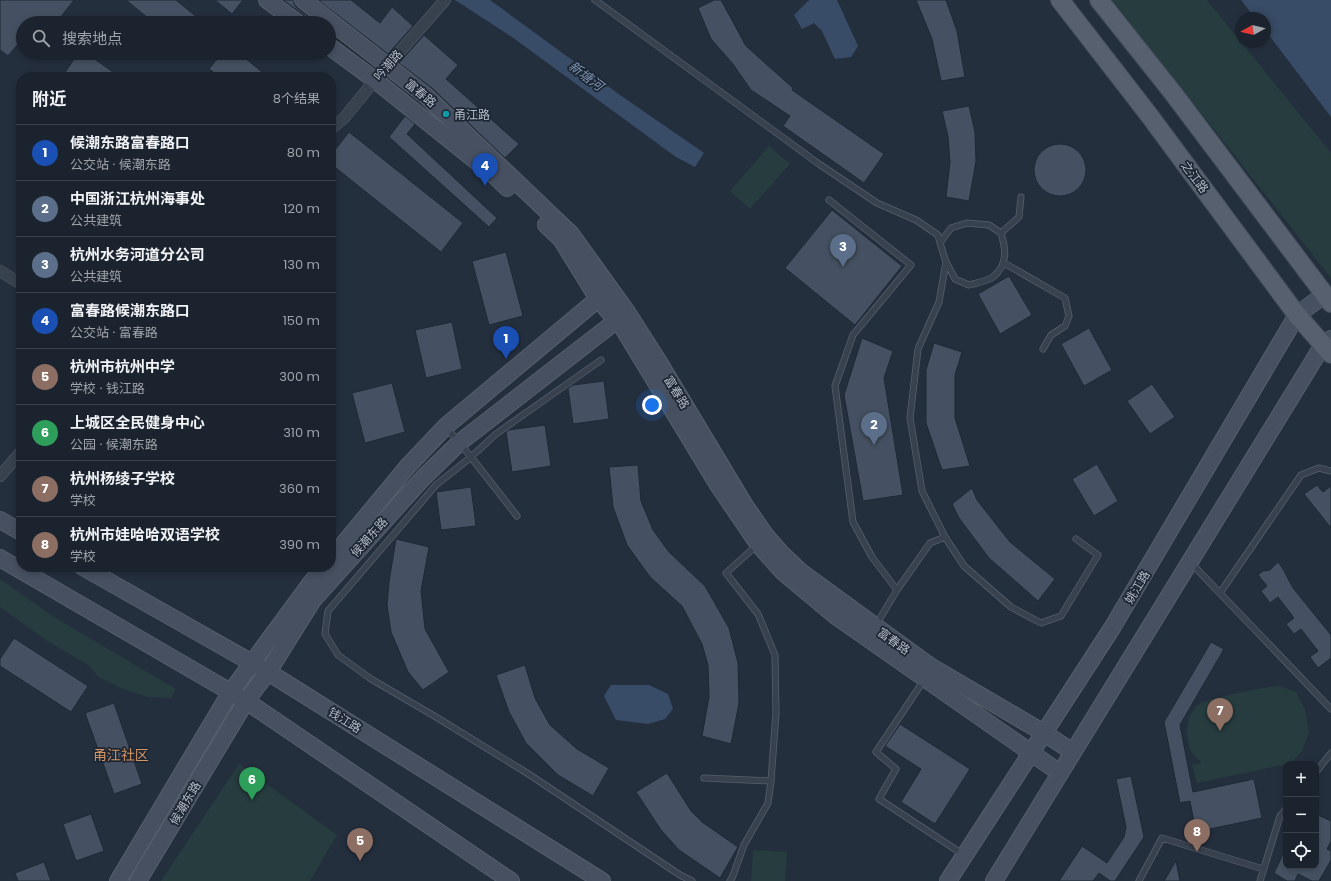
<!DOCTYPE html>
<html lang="zh">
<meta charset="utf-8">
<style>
:root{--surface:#1b232e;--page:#242b36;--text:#f1f3f6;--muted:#a0a4aa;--line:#39404a;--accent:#db2777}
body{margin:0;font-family:Poppins,"Noto Sans SC",sans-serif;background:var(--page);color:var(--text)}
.controls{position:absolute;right:12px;bottom:12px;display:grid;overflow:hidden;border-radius:8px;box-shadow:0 2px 6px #0003}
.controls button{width:36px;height:36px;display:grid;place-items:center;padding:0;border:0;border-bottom:1px solid var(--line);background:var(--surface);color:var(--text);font:20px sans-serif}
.compass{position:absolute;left:1235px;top:12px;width:36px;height:36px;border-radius:50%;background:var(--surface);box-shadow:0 2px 6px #0003;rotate:262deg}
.you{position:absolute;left:652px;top:405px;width:14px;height:14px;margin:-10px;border:3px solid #fff;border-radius:50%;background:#1a73e8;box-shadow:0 0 0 6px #1a73e833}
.badge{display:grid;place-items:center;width:26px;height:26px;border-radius:50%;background:var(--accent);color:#fff;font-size:13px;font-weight:700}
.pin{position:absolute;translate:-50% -33px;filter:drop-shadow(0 1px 2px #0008)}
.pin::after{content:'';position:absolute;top:21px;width:14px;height:12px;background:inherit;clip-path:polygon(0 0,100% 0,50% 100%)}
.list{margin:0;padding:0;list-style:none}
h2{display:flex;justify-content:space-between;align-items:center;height:52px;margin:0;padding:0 16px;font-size:17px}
h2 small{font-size:13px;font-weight:400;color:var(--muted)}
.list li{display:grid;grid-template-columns:26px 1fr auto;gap:12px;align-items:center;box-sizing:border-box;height:56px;padding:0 16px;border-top:1px solid var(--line)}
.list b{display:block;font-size:15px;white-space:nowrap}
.list p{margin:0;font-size:13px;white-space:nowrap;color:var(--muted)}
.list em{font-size:13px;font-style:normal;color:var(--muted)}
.icon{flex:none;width:22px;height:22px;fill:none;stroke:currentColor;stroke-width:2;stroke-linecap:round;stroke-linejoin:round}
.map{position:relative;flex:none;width:1331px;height:881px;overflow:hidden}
.search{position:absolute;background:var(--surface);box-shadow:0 2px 6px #0003;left:16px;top:16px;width:320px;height:44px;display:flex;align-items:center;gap:10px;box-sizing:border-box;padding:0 14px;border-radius:22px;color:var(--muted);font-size:15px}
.panel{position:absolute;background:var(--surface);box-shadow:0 2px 6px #0003;left:16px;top:72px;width:320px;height:500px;border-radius:16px}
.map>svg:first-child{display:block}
</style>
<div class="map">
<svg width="1331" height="881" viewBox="0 0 1331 881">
<rect width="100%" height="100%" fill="#242f3e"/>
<path fill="#263c3f" d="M1112 0H1207L1331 153V278Z
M769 146 790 164 750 209 730 191Z
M0 579 54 617 176 689 171 698 147 697 121 688 100 678 88 665 46 640 0 607Z
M1279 686 1296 692 1305 709 1309 731 1303 749 1292 763 1197 783 1192 765 1202 763C1198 759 1192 754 1190 749 1185 735 1186 715 1198 705 1207 698 1266 687 1279 686Z
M239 764 337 835 310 881H161Z
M753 850 787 852 785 881H751Z"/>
<path fill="#394c67" d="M455 0H490L620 95 704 153 695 167 676 157 512 37Z
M810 0H837L858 46 851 57 835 59 822 31 814 23 802 29 794 15 808 1Z
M1241 0H1331V117L1265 30V18H1255Z
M611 685H649L668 694 673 709 665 719 648 724 616 720 604 696Z"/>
<path fill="#455162" stroke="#1f2835" d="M0 0H74L56 23H23V38L8 56 0 50Z
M126 0H176L204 23H154Z
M215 0H243L232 14Z
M283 0H294V4L297 8 317 23H307V19L304 15Z
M318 0H351L380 23 392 7 413 26 388 54Z
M714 0H721L746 46 793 88 792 90 884 154 864 183 783 126 790 116 751 90 733 64 711 39 698 8Z
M916 0H946L957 31 965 77 941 81 932 39Z
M329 32 376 69 335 38 329 37Z
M424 35 458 65 446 79 519 144 505 158 432 88 399 63Z
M78 53H86L120 77H62Z
M222 53H239L268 77H220L209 69Z
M969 106 975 132 976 161 969 201 946 197 950 162 948 136 942 111Z
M405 116 415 124 407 134 497 218 489 227 389 137Z
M349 132 463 223 441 252 331 164V155Z
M1034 170a26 26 0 1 1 52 0a26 26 0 1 1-52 0Z
M832 210 902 266 855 325 785 268Z
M506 252 523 316 489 325 472 261Z
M1009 276 1032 315 1000 334 978 294Z
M452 322 462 369 426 378 415 330Z
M1089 328 1112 370 1084 386 1061 344Z
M862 338 893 351 884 378 903 495 863 501 844 395Z
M934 343 962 352 955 375V418L970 466 942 470 926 423V370Z
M604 381 609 419 573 424 568 388 573 385Z
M392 383 405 432 365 443 352 393Z
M1152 384 1175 417 1150 434 1127 401Z
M545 425 551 466 512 472 506 432 509 430Z
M1097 464 1118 501 1094 516 1072 479Z
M638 465 641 501 653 530 669 552 705 586 729 628 738 663 739 703 731 744 702 736 709 697 708 665 702 644 682 606 650 577 627 545 613 507 609 467Z
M1317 485 1323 492 1331 486V528L1304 494Z
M471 487 476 526 441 530 436 492Z
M972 488 977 500 1010 542 1055 579 1038 601 989 558 959 518 952 504Z
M396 539 429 547 421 591 425 629 449 672 423 690 408 672 391 632 387 605 389 582Z
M1278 562 1283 569 1293 588 1331 635V658L1318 668 1310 657 1318 651 1301 629 1294 634 1286 624 1294 618 1278 597 1270 603 1261 591 1267 586 1258 575 1263 571 1270 570Z
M14 638 88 686 71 712 0 666V659Z
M1211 642 1224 649 1180 725 1193 792 1254 779 1262 818 1196 832 1190 801 1180 803 1164 722Z
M525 665 535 698 550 725 577 749 609 768 593 796 558 775 526 743 509 712 496 675Z
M114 703 142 784 114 794 85 713Z
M900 724 970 769 935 824 901 802 921 769 885 746Z
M667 773 691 811 702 822 738 847 720 878 679 850 661 830 636 792Z
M1131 776 1144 837 1115 881H1110L1099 873 1093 881H1059L1082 846 1107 863 1124 837 1126 827 1116 779Z
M91 814 104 851 76 861 63 824Z
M1316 814 1331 821V841L1327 849 1331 851V860L1319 881H1312L1298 874 1295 881H1287L1274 873 1286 848V866H1316Z
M1176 861 1180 881H1164Z
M44 862 51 881H18L15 873Z"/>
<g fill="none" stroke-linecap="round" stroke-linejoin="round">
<defs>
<path id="lane" d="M595 0 819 164 877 203 916 220 938 235 940 243
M829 200 911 265 853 335 835 386 853 522 872 557 897 590
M967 223 989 225 1001 233C1006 249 1008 265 993 277 988 281 976 283 969 285L955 279 946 262 940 243 951 228Z
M1001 233 1019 217 1021 197
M1004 263 1065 298 1069 316 1065 326 1051 335 1043 349
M446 427 471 457 496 434 601 360
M517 516 471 457 436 485 328 611 325 634 338 655 371 679 436 717 527 773 680 875 692 881
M945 537 922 491 910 418 918 349 939 302 946 262
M757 545 726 573 758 614 775 655 776 713 771 781
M1191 563 1331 709
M1220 593 1301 475 1319 468 1331 471
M876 625 897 590 930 543 945 537 964 566 1011 607 1041 623 1061 616 1098 555 1076 539
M924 680 876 752 896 769 879 799 964 855
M1316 772 1331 753
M704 778 771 781 768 803 744 845 732 878 730 881
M1139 881 1162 838 1263 869
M1260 881 1280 816 1286 809"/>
<path id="street" d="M331 129 344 118 375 80 445 0
M0 271 21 284
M0 476 21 452"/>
<path id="secondary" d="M267 0 298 23
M303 0 425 95 571 234 627 312 657 359 744 504 766 536 781 553 801 572 930 666 1044 733 1073 752
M329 46 375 80 496 177 507 188
M546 225 561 239 598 299 623 328 718 485 758 544 783 572 837 617 1060 773
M0 520 21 532
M0 558 246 701 511 881
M331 559 408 466 446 426 598 299 607 294
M83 567 268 672 602 881
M118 881 230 693 310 584 324 567
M138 881 246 701 268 672 313 600 423 478 459 443 625 314
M948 881 1112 628 1297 315 1324 295
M994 881 1323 345 1331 339"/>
<path id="primary" d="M1060 0 1149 115 1297 315 1331 354
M1099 0 1173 93 1331 303"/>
</defs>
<use href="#lane" stroke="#565f6c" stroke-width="7"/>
<use href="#street" stroke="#565f6c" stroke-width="12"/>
<use href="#secondary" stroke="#565f6c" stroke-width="18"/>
<use href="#primary" stroke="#414a57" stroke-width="20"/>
<use href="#lane" stroke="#38414e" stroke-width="5.5"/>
<use href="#street" stroke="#38414e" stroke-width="11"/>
<use href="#secondary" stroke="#465061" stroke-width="16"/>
<use href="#primary" stroke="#56606e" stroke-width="18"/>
</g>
<circle fill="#0f9aa8" stroke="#1d2633" stroke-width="1.5" cx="446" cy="114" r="4"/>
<g text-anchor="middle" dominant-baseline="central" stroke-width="3.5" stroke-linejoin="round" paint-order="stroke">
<g font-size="12" fill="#b4bcc9" stroke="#1d2633">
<text transform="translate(388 65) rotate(-49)">吟潮路</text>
<text transform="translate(421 93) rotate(40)">富春路</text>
<text transform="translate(1195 177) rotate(53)">之江路</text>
<text transform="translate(677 392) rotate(59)">富春路</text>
<text transform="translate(369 537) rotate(-48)">候潮东路</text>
<text transform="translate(1137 587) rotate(-59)">姚江路</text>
<text transform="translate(894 641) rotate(35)">富春路</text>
<text transform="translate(345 720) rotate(32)">钱江路</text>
<text transform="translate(185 803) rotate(-59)">候潮东路</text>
</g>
<g font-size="12" fill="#b4bcc9" stroke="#1d2633" text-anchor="start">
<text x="454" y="114">甬江路</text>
</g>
<g font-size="13" font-style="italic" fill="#7c92b1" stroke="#1d2633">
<text transform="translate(586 76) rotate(37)">新塘河</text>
</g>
<g font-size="14" fill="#d59563" stroke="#1d2633">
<text x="121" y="755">甬江社区</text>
</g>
</g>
</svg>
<div class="controls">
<button>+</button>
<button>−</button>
<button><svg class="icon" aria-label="locate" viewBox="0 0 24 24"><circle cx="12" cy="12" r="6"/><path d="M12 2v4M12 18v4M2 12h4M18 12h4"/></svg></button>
</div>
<svg class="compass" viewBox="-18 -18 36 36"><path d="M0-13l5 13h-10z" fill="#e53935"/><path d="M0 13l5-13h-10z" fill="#a0a4aa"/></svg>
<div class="you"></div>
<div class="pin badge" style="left:506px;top:359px;background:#1a4fb4">1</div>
<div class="pin badge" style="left:874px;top:445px;background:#5c6f8a">2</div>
<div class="pin badge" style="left:843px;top:267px;background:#5c6f8a">3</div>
<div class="pin badge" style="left:485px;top:186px;background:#1a4fb4">4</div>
<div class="pin badge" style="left:360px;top:861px;background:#8d6e63">5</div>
<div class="pin badge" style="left:252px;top:800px;background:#2e9e5b">6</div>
<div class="pin badge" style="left:1220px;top:731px;background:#8d6e63">7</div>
<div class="pin badge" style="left:1197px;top:852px;background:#8d6e63">8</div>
<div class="search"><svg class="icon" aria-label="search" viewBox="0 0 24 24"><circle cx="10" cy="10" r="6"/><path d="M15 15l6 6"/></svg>搜索地点</div>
<section class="panel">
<h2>附近<small>8个结果</small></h2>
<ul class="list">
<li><span class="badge" style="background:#1a4fb4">1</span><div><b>候潮东路富春路口</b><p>公交站 · 候潮东路</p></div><em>80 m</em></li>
<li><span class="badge" style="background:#5c6f8a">2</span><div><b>中国浙江杭州海事处</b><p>公共建筑</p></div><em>120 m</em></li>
<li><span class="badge" style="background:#5c6f8a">3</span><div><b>杭州水务河道分公司</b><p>公共建筑</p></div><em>130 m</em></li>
<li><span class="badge" style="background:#1a4fb4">4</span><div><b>富春路候潮东路口</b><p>公交站 · 富春路</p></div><em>150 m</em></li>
<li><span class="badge" style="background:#8d6e63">5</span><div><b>杭州市杭州中学</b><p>学校 · 钱江路</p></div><em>300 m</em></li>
<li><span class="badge" style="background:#2e9e5b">6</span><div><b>上城区全民健身中心</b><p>公园 · 候潮东路</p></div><em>310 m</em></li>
<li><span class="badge" style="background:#8d6e63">7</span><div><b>杭州杨绫子学校</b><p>学校</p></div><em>360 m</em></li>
<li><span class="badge" style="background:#8d6e63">8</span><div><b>杭州市娃哈哈双语学校</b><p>学校</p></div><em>390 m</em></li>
</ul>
</section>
</div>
